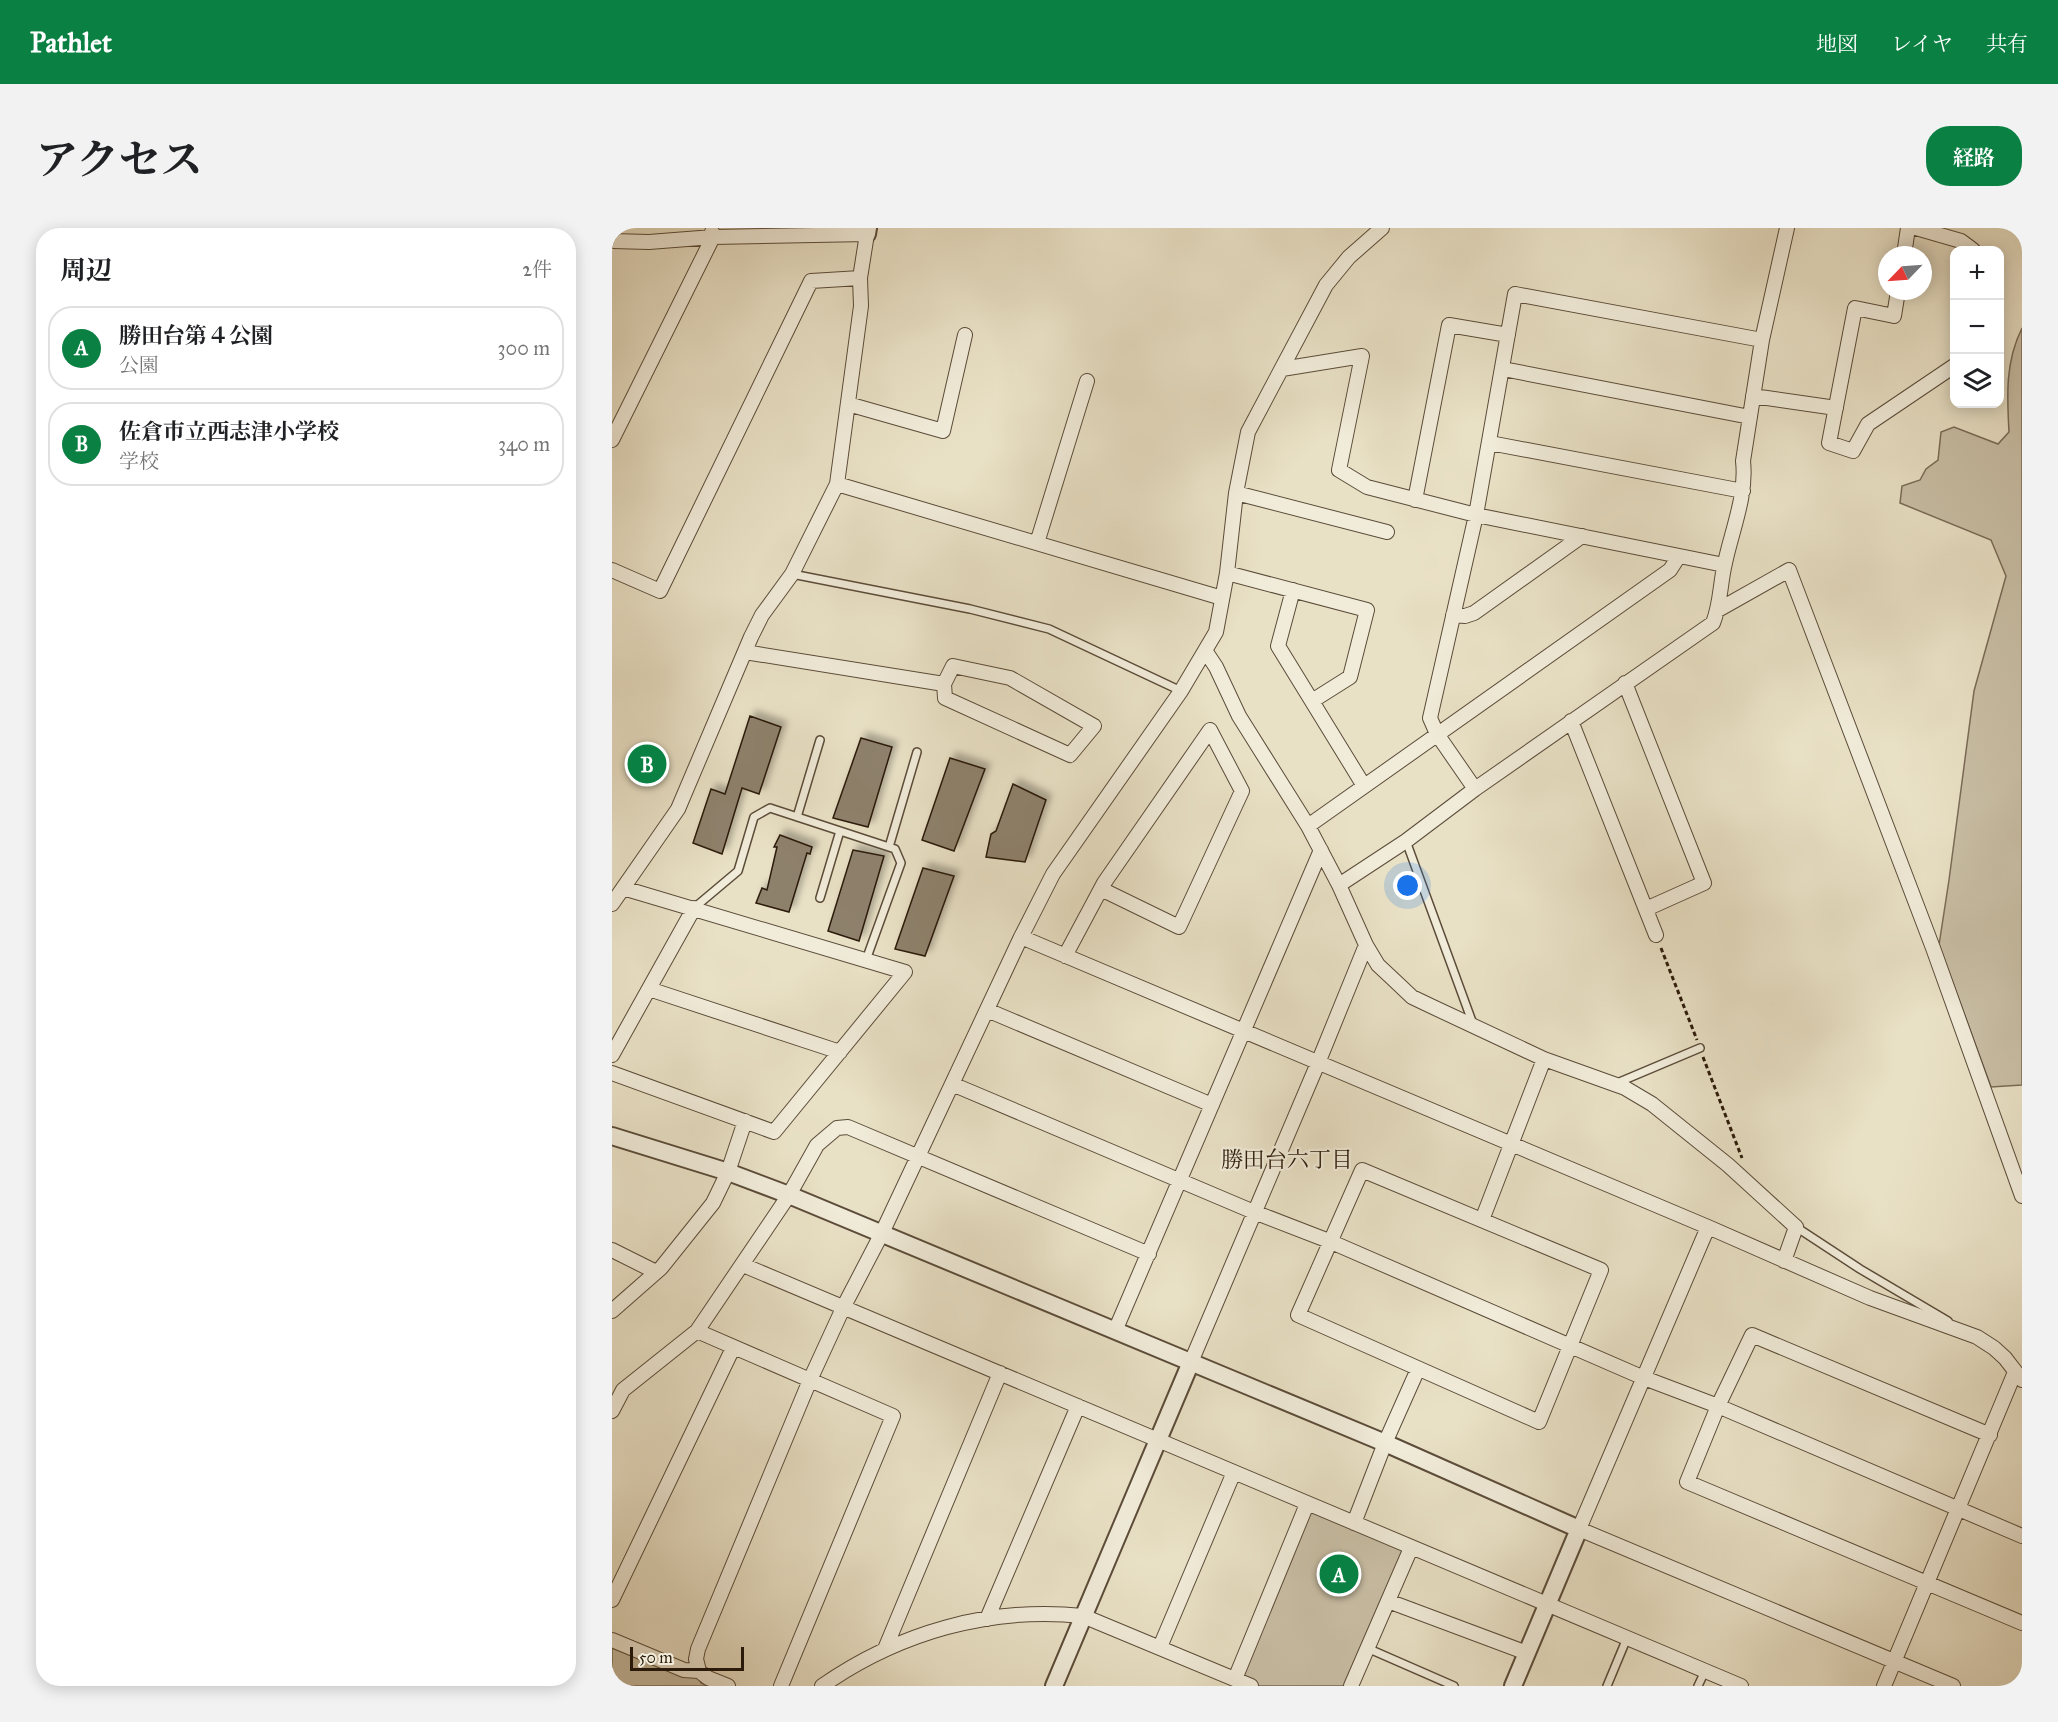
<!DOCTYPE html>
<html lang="ja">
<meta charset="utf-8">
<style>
:root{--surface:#fff;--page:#f2f2f2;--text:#202124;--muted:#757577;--line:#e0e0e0;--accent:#0b8043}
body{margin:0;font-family:"IM FELL Great Primer","Noto Serif JP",serif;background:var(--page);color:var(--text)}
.controls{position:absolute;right:18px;top:18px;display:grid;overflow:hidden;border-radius:12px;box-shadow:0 3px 15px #0003}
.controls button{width:54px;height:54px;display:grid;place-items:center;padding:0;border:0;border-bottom:2px solid var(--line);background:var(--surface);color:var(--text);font:30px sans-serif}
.compass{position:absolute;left:1266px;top:18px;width:54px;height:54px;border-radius:50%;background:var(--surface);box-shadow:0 3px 15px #0003;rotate:245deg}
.scale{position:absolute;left:18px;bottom:15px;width:114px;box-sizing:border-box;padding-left:6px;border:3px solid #2c1a0a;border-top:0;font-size:16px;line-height:21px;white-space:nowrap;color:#2c1a0a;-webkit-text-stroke:4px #f1ecda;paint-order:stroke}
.you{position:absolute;left:796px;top:658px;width:21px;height:21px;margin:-15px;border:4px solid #fff;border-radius:50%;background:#1a73e8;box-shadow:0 0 0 9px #1a73e833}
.badge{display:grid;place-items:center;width:39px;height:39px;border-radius:50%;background:var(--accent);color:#fff;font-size:20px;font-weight:700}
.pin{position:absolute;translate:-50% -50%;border:3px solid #fff;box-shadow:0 2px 6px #0006}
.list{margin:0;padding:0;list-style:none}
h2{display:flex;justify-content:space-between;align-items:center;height:78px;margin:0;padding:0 24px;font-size:26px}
h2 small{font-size:20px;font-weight:400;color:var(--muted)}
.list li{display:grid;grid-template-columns:39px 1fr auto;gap:18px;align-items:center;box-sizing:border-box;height:84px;margin:0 12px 12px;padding:0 12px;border:2px solid var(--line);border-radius:24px}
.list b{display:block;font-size:22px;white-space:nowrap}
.list p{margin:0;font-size:20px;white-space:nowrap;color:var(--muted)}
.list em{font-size:20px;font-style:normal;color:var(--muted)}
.icon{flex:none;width:33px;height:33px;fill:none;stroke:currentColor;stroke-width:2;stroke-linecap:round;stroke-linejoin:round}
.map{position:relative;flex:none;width:1410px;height:1458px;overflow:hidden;border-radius:24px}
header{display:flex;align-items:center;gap:36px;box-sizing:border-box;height:84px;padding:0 30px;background:var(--accent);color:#fff}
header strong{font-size:28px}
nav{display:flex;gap:33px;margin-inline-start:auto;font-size:21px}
.intro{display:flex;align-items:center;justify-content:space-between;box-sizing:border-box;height:144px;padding:0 36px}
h1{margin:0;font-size:42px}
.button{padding:15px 27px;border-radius:24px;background:var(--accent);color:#fff;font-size:21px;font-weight:700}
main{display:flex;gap:36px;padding:0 36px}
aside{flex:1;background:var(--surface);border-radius:24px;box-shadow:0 3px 15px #0003}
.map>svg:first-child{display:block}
</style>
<header>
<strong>Pathlet</strong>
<nav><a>地図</a><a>レイヤ</a><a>共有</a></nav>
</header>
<div class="intro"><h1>アクセス</h1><a class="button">経路</a></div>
<main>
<aside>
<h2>周辺<small>2件</small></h2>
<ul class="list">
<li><span class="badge">A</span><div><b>勝田台第４公園</b><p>公園</p></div><em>300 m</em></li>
<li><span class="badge">B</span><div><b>佐倉市立西志津小学校</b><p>学校</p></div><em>340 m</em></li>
</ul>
</aside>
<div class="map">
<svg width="1410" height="1458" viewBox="0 0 1410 1458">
<defs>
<filter id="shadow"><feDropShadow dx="5.5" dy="-5.5" stdDeviation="3" flood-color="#0004"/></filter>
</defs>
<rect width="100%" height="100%" fill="#e9e1c6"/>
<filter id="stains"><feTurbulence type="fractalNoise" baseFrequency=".00333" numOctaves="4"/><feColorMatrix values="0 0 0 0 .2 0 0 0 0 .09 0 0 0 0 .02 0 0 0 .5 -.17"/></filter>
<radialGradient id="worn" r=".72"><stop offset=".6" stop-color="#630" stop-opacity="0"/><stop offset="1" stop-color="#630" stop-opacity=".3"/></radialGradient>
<path fill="#c9bfa6" stroke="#7a6c58" stroke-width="1.5" d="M1410 100V857L1379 859 1327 717 1337 652 1362 463 1394 348 1379 312 1288 275 1290 258 1308 252 1314 241 1326 232 1329 204 1342 199 1386 216 1397 204C1395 168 1393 134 1410 100Z
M695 1276 799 1320 739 1458H639L623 1451Z
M0 1420 72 1446H85L89 1455 96 1458H0Z"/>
<path fill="#8e816c" stroke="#2c1a0a" stroke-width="1.5" filter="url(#shadow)" d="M138 488 169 499 147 566 130 560 110 626 81 615 99 561 113 566Z
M249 510 280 519 256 599 221 590Z
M338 530 373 541 342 623 310 612Z
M401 556 434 572 413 634 374 629 379 606 384 603Z
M168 607 200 619 198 626 195 625 177 684 144 675 150 660 155 662 165 619H162Z
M241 622 272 628 247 713 216 703Z
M311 640 342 648 313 728 283 721Z"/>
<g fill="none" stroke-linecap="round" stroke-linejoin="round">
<defs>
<path id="service" d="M180 346 358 381 437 401 569 463
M185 589 208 512
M794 613 861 796
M277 619 305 524
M208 670 228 603
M82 680 126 643 142 589 158 580 283 621 289 635 254 732
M1005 855 1088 820
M1184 999 1248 1041 1336 1093
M755 1420 842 1458
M995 1458 1015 1410
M1086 1458 1093 1443"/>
<path id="minor" d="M1304 0 1349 13 1361 22
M0 13 37 14 101 9 255 6 248 50 249 78 225 256 180 346 150 387 139 409 66 581 0 676
M1292 27 1296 0
M1286 63 1282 88 1243 80 1217 215 1241 223 1256 196 1342 138
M670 141 750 128 727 242 755 259 864 287 1112 337
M891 141 1138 189
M1141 168 1224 180
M236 176 331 203 353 107
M0 212 101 9 100 4
M878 215 1131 263
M225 256 610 370
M624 265 775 304
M803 272 837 97 896 107
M425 315 475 153
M0 342 48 363 199 53 248 50
M615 345 755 382 738 449 700 473
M681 362 666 418 752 558
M1106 382 1177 342 1321 720 1410 968
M841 387 853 388 862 385 970 308
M133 424 332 456 333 470 458 527 482 498 398 450 341 438 332 456
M594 424 604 439 627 488 696 598 727 657 754 717 766 737 781 751 800 769 821 779 932 831 1013 860 1040 876 1116 937 1184 999 1172 1033
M1013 455 1092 655 1034 681
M959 493 1044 707
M863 561 825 506 818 490 864 287 903 66 1150 112
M696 598 1058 342 1067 328
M727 657 794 613 863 561 1101 395C1109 375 1108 355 1113 335 1120 302 1135 267 1131 233L1150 112 1175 0
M409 709 1096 999 1258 1070 1365 1109 1382 1120 1393 1130 1410 1152
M453 728 492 655 598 502 630 563 567 699 489 661
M37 761 228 824
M375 782 600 877
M0 827 82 680
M0 845 162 904 293 744 11 660
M340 856 642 984 717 1013 1032 1150 1106 1178 1410 1308
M750 942 989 1042 927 1194 686 1087Z
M870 992 932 831
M1096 999 967 1301 1341 1458
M0 1022 44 1044
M131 1037 1129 1458
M0 1083 49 1040 101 975 116 944 133 893
M85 1103 281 1188 169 1458
M503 1103 709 622
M579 1134 706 835 754 717
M0 1183 11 1162 85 1103 177 967 205 917 225 900 236 899 537 1026
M1378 1207 1140 1107 1106 1178 1075 1254 1410 1395
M742 1295 773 1215 806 1141
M0 1372 121 1120
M776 1373 915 1425
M375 1391 466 1178
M0 1412 72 1442 87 1443 96 1450 116 1458
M548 1419 622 1244
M273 1421 388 1145
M87 1443 84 1431 86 1421 198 1152 232 1078 270 1005 409 709 441 646 569 463 604 404 615 345 624 265 636 204 714 57 737 29 770 0
M623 1451 695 1276
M210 1458C286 1405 378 1378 471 1388L639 1458
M739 1458 799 1320
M1272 1458 1403 1144"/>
<path id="tertiary" d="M255 6 256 0
M0 908 116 944 177 967 773 1215 967 1301 901 1458
M442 1458 579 1134"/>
</defs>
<use href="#service" stroke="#5b4c39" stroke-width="10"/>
<use href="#minor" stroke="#5b4c39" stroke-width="16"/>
<use href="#tertiary" stroke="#5b4c39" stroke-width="20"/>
<path stroke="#2c1a0a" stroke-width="3" stroke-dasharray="4.5 3" stroke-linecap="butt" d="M1049 720 1085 812
M1091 829 1130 930"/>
<use href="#service" stroke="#f1ecda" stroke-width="7"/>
<use href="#minor" stroke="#f1ecda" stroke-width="14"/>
<use href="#tertiary" stroke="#f1ecda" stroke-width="16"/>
</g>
<g text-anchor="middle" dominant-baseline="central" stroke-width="4.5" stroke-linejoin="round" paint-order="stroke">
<g font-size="22" fill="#2c1a0a" stroke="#f1ecda">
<text x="675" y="931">勝田台六丁目</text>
</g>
</g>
<rect width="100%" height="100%" filter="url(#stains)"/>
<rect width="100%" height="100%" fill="url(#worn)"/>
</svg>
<div class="controls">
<button>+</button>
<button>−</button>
<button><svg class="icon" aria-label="layers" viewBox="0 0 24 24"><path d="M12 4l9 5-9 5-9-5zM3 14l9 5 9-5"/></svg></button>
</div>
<svg class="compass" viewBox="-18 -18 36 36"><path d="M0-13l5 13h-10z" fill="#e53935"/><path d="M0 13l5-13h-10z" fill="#757577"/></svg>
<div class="scale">50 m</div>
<div class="you"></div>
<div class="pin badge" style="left:727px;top:1346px">A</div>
<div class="pin badge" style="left:35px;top:536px">B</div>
</div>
</main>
